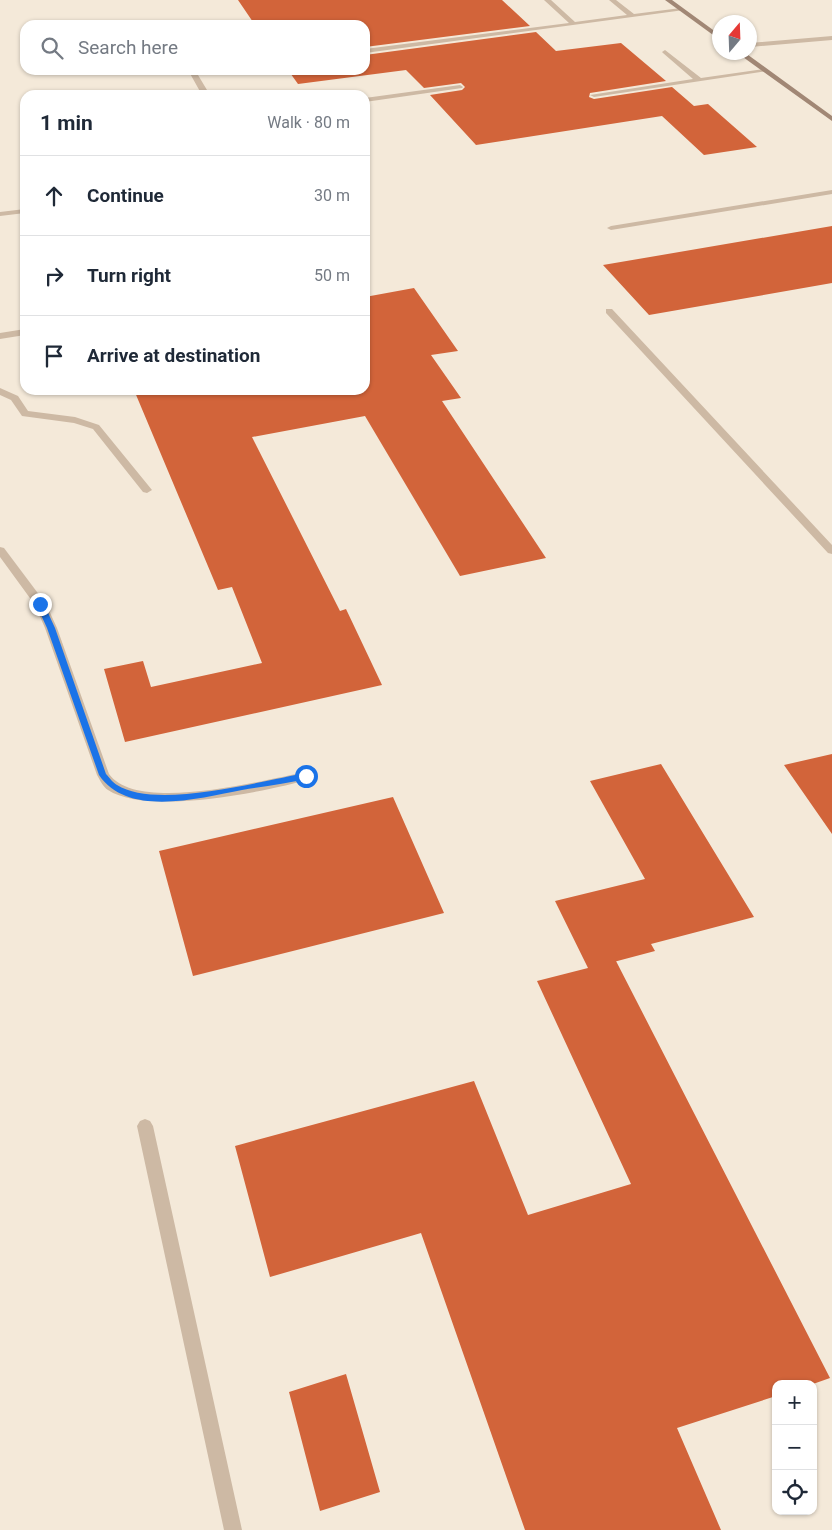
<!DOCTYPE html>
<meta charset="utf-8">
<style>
:root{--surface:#fff;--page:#f2f2f3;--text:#1f2937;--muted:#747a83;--line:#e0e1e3}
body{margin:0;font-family:Roboto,sans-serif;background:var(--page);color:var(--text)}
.controls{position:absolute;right:15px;bottom:15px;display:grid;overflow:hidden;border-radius:10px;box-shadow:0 1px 4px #0004}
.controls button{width:45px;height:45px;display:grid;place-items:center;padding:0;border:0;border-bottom:1px solid var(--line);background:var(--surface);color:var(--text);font:25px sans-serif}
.compass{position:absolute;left:712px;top:15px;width:45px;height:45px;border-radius:50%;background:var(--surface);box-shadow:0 1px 4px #0004;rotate:19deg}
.stop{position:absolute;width:15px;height:15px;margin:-11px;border:4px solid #1a73e8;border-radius:50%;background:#fff}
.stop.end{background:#1a73e8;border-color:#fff;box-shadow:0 1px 5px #0008}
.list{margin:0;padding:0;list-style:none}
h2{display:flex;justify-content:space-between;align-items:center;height:65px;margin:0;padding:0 20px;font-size:21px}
h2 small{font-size:16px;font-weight:400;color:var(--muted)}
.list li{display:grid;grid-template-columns:32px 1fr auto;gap:15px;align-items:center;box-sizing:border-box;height:80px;padding:0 20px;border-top:1px solid var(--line)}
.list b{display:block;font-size:19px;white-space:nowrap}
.list em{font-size:16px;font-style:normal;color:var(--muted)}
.icon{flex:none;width:28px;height:28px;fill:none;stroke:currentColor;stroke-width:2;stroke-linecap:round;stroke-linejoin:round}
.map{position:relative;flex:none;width:832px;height:1530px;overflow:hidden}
.search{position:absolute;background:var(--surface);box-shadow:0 1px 4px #0004;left:20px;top:20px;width:350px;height:55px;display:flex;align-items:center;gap:12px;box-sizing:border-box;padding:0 18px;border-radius:15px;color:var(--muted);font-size:19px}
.panel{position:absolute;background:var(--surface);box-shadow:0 1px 4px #0004;left:20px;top:90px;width:350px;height:305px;border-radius:15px}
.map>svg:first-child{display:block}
</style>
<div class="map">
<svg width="832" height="1530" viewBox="0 0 832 1530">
<rect width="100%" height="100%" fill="#f4e9d9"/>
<path fill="#d2643a" d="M238 0H502L530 26 365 47V25H255Z
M536 32 556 51 621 43 666 81 590 93 589 97 594 99 672 87 694 106 708 104 757 147 704 155 662 116 476 145 430 95 462 90 465 87 461 83 424 88 406 70 298 84 288 70H365V55Z
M832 226V283L649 315 603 265Z
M414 288 458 351 431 355 461 398 442 401 546 558 460 576 365 416 252 437 340 611 346 609 382 685 125 742 104 669 143 661 151 687 262 663 232 587 218 590 134 390H365V297Z
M832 754V834L784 765Z
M661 764 754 917 651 944 655 951 591 968 616 961 830 1378 813 1384H776V1396L677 1428 721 1530H525L421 1233 270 1277 235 1146 474 1081 528 1215 631 1184 537 981 588 968 555 901 645 879 590 781Z
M393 797 444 913 193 976 159 851Z
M346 1374 380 1492 320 1511 289 1392Z"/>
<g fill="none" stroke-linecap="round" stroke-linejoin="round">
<path fill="#cdb9a4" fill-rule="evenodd" d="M544 0H551L575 22 627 15 609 0H616L634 14 681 8 684 10 365 53V49L569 23Z
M832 36V40L750 47V43Z
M665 50 701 78 764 69 767 71 594 97 590 95 693 79 663 53 662 52Z
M188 70 195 72 226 70 198 75 210 95H202Z
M460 85 463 87 462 88 365 102V98Z
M832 190V194L611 230 607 228 611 226Z
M25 209V213L0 216V212Z
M606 309H612L832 545V554L828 553 606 313Z
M25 329V335L0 339V333Z
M0 388 18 396 28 411 75 417 99 425 152 490 147 493 143 492 93 429 74 423 22 416 11 400 0 395Z
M0 547 4 548 46 604 57 628 109 774C138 814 263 780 306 772L312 776 310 779C266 792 147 816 108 790 103 787 100 780 97 775L45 628 35 605 0 557Z
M145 1119 150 1121 153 1126 242 1530H224L137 1126 140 1121Z"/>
<path fill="#a18775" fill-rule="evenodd" d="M665 0H672L720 35V40Z
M736 52H744L832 116V121Z"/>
</g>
<path fill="#1a73e8" d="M40 602 44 604 55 628 106 774C109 777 113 783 117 785 156 810 261 781 306 773L310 776 309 778C287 784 264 786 242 790 200 798 128 818 99 775L47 628 36 604Z"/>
</svg>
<div class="controls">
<button>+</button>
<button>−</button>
<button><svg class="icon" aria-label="locate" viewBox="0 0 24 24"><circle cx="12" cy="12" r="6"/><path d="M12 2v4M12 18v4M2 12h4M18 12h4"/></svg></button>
</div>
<svg class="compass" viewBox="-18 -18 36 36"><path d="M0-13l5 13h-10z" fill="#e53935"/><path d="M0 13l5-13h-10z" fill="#747a83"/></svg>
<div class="stop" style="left:306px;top:776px"></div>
<div class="stop end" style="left:40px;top:604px"></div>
<div class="search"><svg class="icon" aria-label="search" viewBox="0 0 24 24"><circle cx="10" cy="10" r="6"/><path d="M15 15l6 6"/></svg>Search here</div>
<section class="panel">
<h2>1 min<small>Walk · 80 m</small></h2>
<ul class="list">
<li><svg class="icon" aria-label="ahead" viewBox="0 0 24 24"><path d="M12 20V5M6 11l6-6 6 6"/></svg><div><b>Continue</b></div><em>30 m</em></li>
<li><svg class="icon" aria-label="right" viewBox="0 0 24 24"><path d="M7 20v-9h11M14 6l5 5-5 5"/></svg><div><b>Turn right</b></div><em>50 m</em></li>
<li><svg class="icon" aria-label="arrive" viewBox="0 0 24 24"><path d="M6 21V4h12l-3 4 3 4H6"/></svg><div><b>Arrive at destination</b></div></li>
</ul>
</section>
</div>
